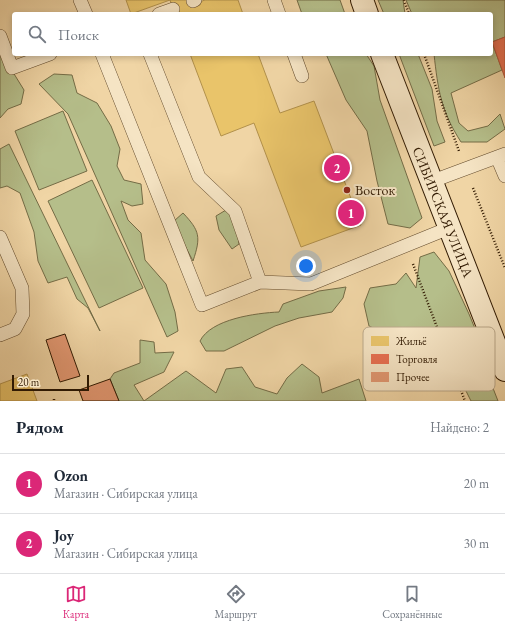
<!DOCTYPE html>
<html lang="ru">
<meta charset="utf-8">
<style>
:root{--surface:#fff;--page:#f2f2f3;--text:#1f2937;--muted:#747a83;--line:#e0e1e3;--accent:#db2777}
body{margin:0;font-family:"EB Garamond",serif;background:var(--page);color:var(--text)}
.scale{position:absolute;left:12px;bottom:10px;width:77px;box-sizing:border-box;padding-left:4px;border:2px solid #321b03;border-top:0;font-size:11px;line-height:14px;white-space:nowrap;color:#321b03;-webkit-text-stroke:3px #f5e4c4;paint-order:stroke}
.you{position:absolute;left:306px;top:266px;width:14px;height:14px;margin:-10px;border:3px solid #fff;border-radius:50%;background:#1a73e8;box-shadow:0 0 0 6px #1a73e833}
.badge{display:grid;place-items:center;width:26px;height:26px;border-radius:50%;background:var(--accent);color:#fff;font-size:13px;font-weight:700}
.pin{position:absolute;translate:-50% -50%;border:2px solid #fff;box-shadow:0 1px 4px #0006}
.list{margin:0;padding:0;list-style:none}
h2{display:flex;justify-content:space-between;align-items:center;height:52px;margin:0;padding:0 16px;font-size:17px}
h2 small{font-size:13px;font-weight:400;color:var(--muted)}
.list li{display:grid;grid-template-columns:26px 1fr auto;gap:12px;align-items:center;box-sizing:border-box;height:60px;padding:0 16px;border-top:1px solid var(--line)}
.list b{display:block;font-size:15px;white-space:nowrap}
.list p{margin:0;font-size:13px;white-space:nowrap;color:var(--muted)}
.list em{font-size:13px;font-style:normal;color:var(--muted)}
.icon{flex:none;width:22px;height:22px;fill:none;stroke:currentColor;stroke-width:2;stroke-linecap:round;stroke-linejoin:round}
.map{position:relative;flex:none;width:505px;height:401px;overflow:hidden}
.search{position:absolute;background:var(--surface);box-shadow:0 2px 6px #0003;left:12px;right:12px;top:12px;height:44px;display:flex;align-items:center;gap:10px;box-sizing:border-box;padding:0 14px;border-radius:4px;color:var(--muted);font-size:15px}
.sheet{height:172px;background:var(--surface)}
nav{display:flex;justify-content:space-around;align-items:center;box-sizing:border-box;height:56px;border-top:1px solid var(--line);background:var(--surface);font-size:11px;color:var(--muted)}
nav a{display:grid;justify-items:center;gap:2px}
nav .on{color:var(--accent)}
.map>svg:first-child{display:block}
</style>
<div class="map">
<svg width="505" height="401" viewBox="0 0 505 401">
<rect width="100%" height="100%" fill="#f0d5a5"/>
<filter id="stains"><feTurbulence type="fractalNoise" baseFrequency=".005" numOctaves="4"/><feColorMatrix values="0 0 0 0 .2 0 0 0 0 .09 0 0 0 0 .02 0 0 0 .5 -.17"/></filter>
<radialGradient id="worn" r=".72"><stop offset=".6" stop-color="#630" stop-opacity="0"/><stop offset="1" stop-color="#630" stop-opacity=".3"/></radialGradient>
<path fill="#b5be8a" stroke="#746c46" d="M297 0H340L345 14H302Z
M378 0H403L405 14H384Z
M406 0H505V37L492 42 502 70 451 93 459 123 468 131 488 126 500 114 505 129 487 142H461C441 111 438 90 434 54H491V14H412Z
M0 33 11 69 24 90 21 104 8 109 0 118Z
M326 54H366L374 66 380 100 422 218 410 228 388 224 377 181 367 131 346 100Z
M399 54H418L432 89 437 121 445 142 434 146Z
M54 74 72 75 77 93 97 103 111 126 120 149 117 166 124 180 141 184 143 204 132 206 121 201 128 220 141 233 145 260 166 284 175 312 178 331 167 337 68 114 39 84Z
M63 111 87 171 39 190 15 131Z
M9 144 100 331 88 308 77 299 67 277 48 283 38 261 34 232 20 193 7 186 0 188V149Z
M92 180 143 288 99 308 48 201Z
M226 210 236 223 239 244 232 249 219 230 216 216Z
M183 213C200 231 201 237 193 261L182 240 174 221Z
M434 252 449 271 469 314 487 358 491 383 498 401H471L459 377 448 370 432 373 421 361V343L411 334 388 335 369 326 364 304 370 288 396 284 406 273 416 288 420 257Z
M346 287 343 298 332 312 299 318 275 326 224 351H206L200 341C211 319 256 313 279 312L283 304 319 291Z
M140 340 154 342 155 353 174 352 164 372 134 385 144 401H119L110 379 114 373 140 363Z
M302 364 319 377 322 393 359 379 366 401H144L186 371 216 393 226 369 242 367 255 387 277 394 287 378Z"/>
<path fill="#e9c46a" stroke="#b2914b" d="M126 0H193L194 4 205 0H238L243 14H175L170 0 131 14Z
M190 54H258L280 113 314 101 361 225 301 247 254 123 221 136Z
M27 374 37 401H0V384Z"/>
<path fill="#e76f51" stroke="#b1563a" d="M505 37V78L492 42Z"/>
<path fill="#e19771" stroke="#321b03" d="M65 334 80 376 60 382 46 340Z
M110 379 119 401H83L79 390Z"/>
<g fill="none" stroke-linecap="round" stroke-linejoin="round">
<defs>
<path id="lane" d="M80 0 86 14
M274 0 279 14
M193 1 195 0
M159 14 173 9
M0 36 12 68 50 54
M102 54 202 305 260 282 311 284 449 228
M150 54 199 177 235 211 260 282
M294 54 302 76
M497 157 505 176
M430 182 505 154
M0 237 22 288 23 314 15 329 0 335"/>
<path id="secondary" d="M362 0 367 14
M382 54 505 370"/>
</defs>
<use href="#lane" stroke="#624a2c" stroke-width="14"/>
<use href="#secondary" stroke="#321b03" stroke-width="24"/>
<path stroke="#321b03" stroke-width="2.5" stroke-dasharray="1 2" stroke-linecap="butt" d="M404 0 409 14
M424 54 459 151
M473 188 505 268
M413 264 465 401
M54 399V401"/>
<use href="#lane" stroke="#f5e4c4" stroke-width="13"/>
<use href="#secondary" stroke="#f5e4c4" stroke-width="22"/>
</g>
<circle fill="#8f2418" stroke="#f5e4c4" stroke-width="1.5" cx="347" cy="190" r="4"/>
<g text-anchor="middle" dominant-baseline="central" stroke-width="4" stroke-linejoin="round" paint-order="stroke">
<g font-size="14" fill="#321b03" stroke="#f5e4c4" text-anchor="start">
<text x="355" y="190">Восток</text>
</g>
<g font-size="14" fill="#321b03" stroke="#f5e4c4">
<text transform="translate(443 212) rotate(68)">СИБИРСКАЯ УЛИЦА</text>
</g>
</g>
<rect x="363" y="327" width="132" height="64" rx="6" fill="#f5e4c4" stroke="#baa88a" stroke-width="1"/>
<rect x="371" y="336" width="18" height="10" fill="#e9c46a"/>
<rect x="371" y="354" width="18" height="10" fill="#e76f51"/>
<rect x="371" y="372" width="18" height="10" fill="#e19771"/>
<g font-size="11" fill="#321b03">
<text x="396" y="345">Жильё</text>
<text x="396" y="363">Торговля</text>
<text x="396" y="381">Прочее</text>
</g>
<rect width="100%" height="100%" filter="url(#stains)"/>
<rect width="100%" height="100%" fill="url(#worn)"/>
</svg>
<div class="scale">20 m</div>
<div class="you"></div>
<div class="pin badge" style="left:351px;top:213px">1</div>
<div class="pin badge" style="left:337px;top:168px">2</div>
<div class="search"><svg class="icon" aria-label="search" viewBox="0 0 24 24"><circle cx="10" cy="10" r="6"/><path d="M15 15l6 6"/></svg>Поиск</div>
</div>
<section class="sheet">
<h2>Рядом<small>Найдено: 2</small></h2>
<ul class="list">
<li><span class="badge">1</span><div><b>Ozon</b><p>Магазин · Сибирская улица</p></div><em>20 m</em></li>
<li><span class="badge">2</span><div><b>Joy</b><p>Магазин · Сибирская улица</p></div><em>30 m</em></li>
</ul>
</section>
<nav>
<a class="on"><svg class="icon" aria-label="map" viewBox="0 0 24 24"><path d="M3 6l6-2 6 2 6-2v14l-6 2-6-2-6 2zM9 4v14M15 6v14"/></svg>Карта</a>
<a><svg class="icon" aria-label="directions" viewBox="0 0 24 24"><path d="M12 3l9 9-9 9-9-9zM9 14v-3h6M13 9l2 2-2 2"/></svg>Маршрут</a>
<a><svg class="icon" aria-label="saved" viewBox="0 0 24 24"><path d="M7 4h10v16l-5-4-5 4z"/></svg>Сохранённые</a>
</nav>
